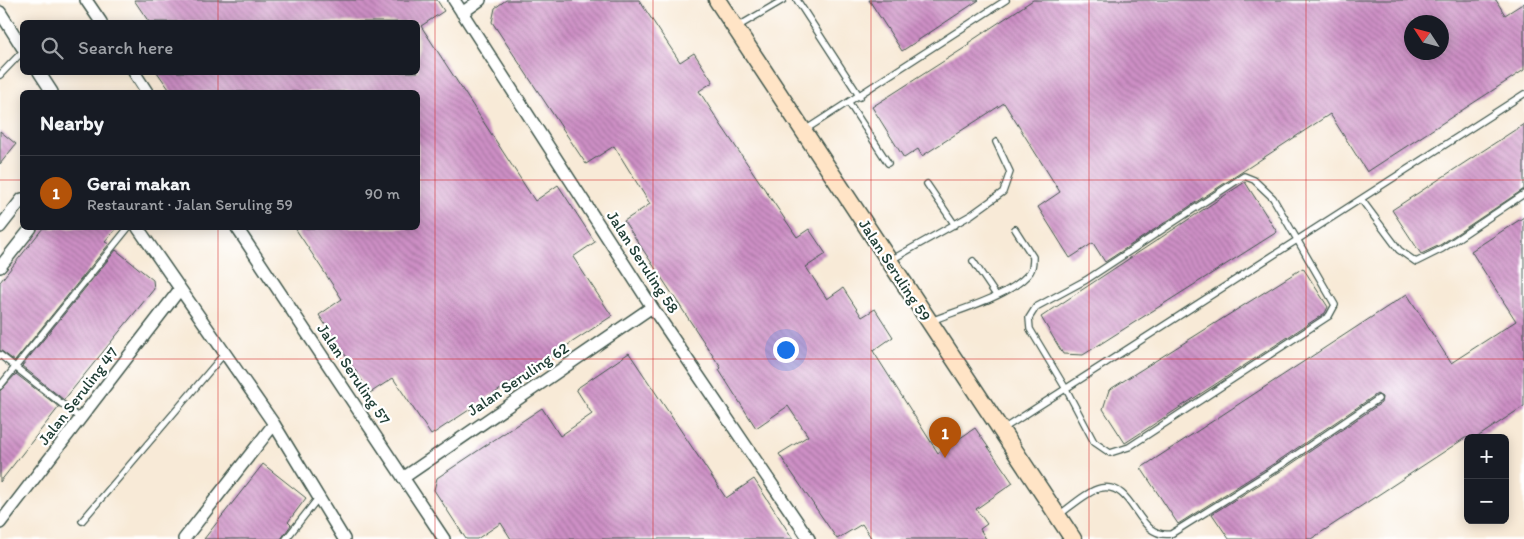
<!DOCTYPE html>
<meta charset="utf-8">
<style>
:root{--surface:#171b24;--page:#20242c;--text:#f1f3f6;--muted:#9ea1a6;--line:#363941;--accent:#b45309}
body{margin:0;font-family:Itim,sans-serif;background:var(--page);color:var(--text)}
.controls{position:absolute;right:15px;bottom:15px;display:grid;overflow:hidden;border-radius:8px;box-shadow:0 2px 12px #0003}
.controls button{width:45px;height:45px;display:grid;place-items:center;padding:0;border:0;border-bottom:1px solid var(--line);background:var(--surface);color:var(--text);font:25px sans-serif}
.compass{position:absolute;left:1404px;top:15px;width:45px;height:45px;border-radius:50%;background:var(--surface);box-shadow:0 2px 12px #0003;rotate:306deg}
.you{position:absolute;left:785px;top:349px;width:18px;height:18px;margin:-12px;border:4px solid #fff;border-radius:50%;background:#1a73e8;box-shadow:0 0 0 8px #1a73e833}
.badge{display:grid;place-items:center;width:32px;height:32px;border-radius:50%;background:var(--accent);color:#fff;font-size:16px;font-weight:700}
.pin{position:absolute;translate:-50% -41px;filter:drop-shadow(0 1px 2px #0008)}
.pin::after{content:'';position:absolute;top:26px;width:18px;height:15px;background:inherit;clip-path:polygon(0 0,100% 0,50% 100%)}
.list{margin:0;padding:0;list-style:none}
h2{display:flex;justify-content:space-between;align-items:center;height:65px;margin:0;padding:0 20px;font-size:21px}
h2 small{font-size:16px;font-weight:400;color:var(--muted)}
.list li{display:grid;grid-template-columns:32px 1fr auto;gap:15px;align-items:center;box-sizing:border-box;height:75px;padding:0 20px;border-top:1px solid var(--line)}
.list b{display:block;font-size:19px;white-space:nowrap}
.list p{margin:0;font-size:16px;white-space:nowrap;color:var(--muted)}
.list em{font-size:16px;font-style:normal;color:var(--muted)}
.icon{flex:none;width:28px;height:28px;fill:none;stroke:currentColor;stroke-width:2;stroke-linecap:round;stroke-linejoin:round}
.map{position:relative;flex:none;width:1524px;height:539px;overflow:hidden}
.search{position:absolute;background:var(--surface);box-shadow:0 2px 12px #0003;left:20px;top:20px;width:400px;height:55px;display:flex;align-items:center;gap:12px;box-sizing:border-box;padding:0 18px;border-radius:8px;color:var(--muted);font-size:19px}
.panel{position:absolute;background:var(--surface);box-shadow:0 2px 12px #0003;left:20px;top:90px;width:400px;height:140px;border-radius:8px}
.map>svg:first-child{display:block}
</style>
<div class="map">
<svg width="1524" height="539" viewBox="0 0 1524 539">
<defs>
<pattern id="building-back-hatch" width="6" height="6" patternUnits="userSpaceOnUse" patternTransform="scale(1.25)"><rect width="6" height="6" fill="#cd8fc5"/><path d="M-1 5l2 2M0 0l6 6M5-1l2 2" fill="none" stroke="#a676a1"/></pattern>
</defs>
<rect width="100%" height="100%" fill="#fff"/>
<filter id="ink" filterUnits="userSpaceOnUse"><feTurbulence type="fractalNoise" baseFrequency=".02" numOctaves="2"/><feDisplacementMap in="SourceGraphic" scale="10" xChannelSelector="R" yChannelSelector="G"/><feConvolveMatrix kernelMatrix="1 2 1 2 8 2 1 2 1" color-interpolation-filters="sRGB"/></filter>
<filter id="wash" filterUnits="userSpaceOnUse"><feTurbulence type="fractalNoise" baseFrequency=".0096" numOctaves="4" result="noise"/><feDisplacementMap in="SourceGraphic" scale="20" xChannelSelector="R" yChannelSelector="G"/><feGaussianBlur stdDeviation="1.12" result="paint"/><feColorMatrix in="noise" values="0 0 0 0 0 0 0 0 0 0 0 0 0 0 0 0 0 1.4 0 .05"/><feComposite in="paint" operator="in"/></filter>
<g filter="url(#wash)">
<rect width="100%" height="100%" fill="#f8ead7"/>
<g id="blocks">
<path fill="url(#building-back-hatch)" fill-rule="evenodd" d="M134 0H437L444 11 421 26 535 201 558 185 595 242 573 257 612 316 431 435 393 378 370 393 319 315 342 299 295 228H418V92H171L157 72H418V22H149Z
M506 0H639L680 62 694 53 713 82 699 91 719 122 797 237 809 229 826 254 806 267 827 299 843 288 862 317 875 309 893 337 873 351 938 453 975 428 1013 483 976 509 987 524 980 529 986 539H872L862 524 837 539 779 454 808 436 788 406 756 428 719 370 721 368 624 221 650 204 614 146 586 164 492 22 495 8Z
M869 0H979L902 51Z
M1033 0H1496L1505 15 1524 3V70L1367 172 1330 114 1105 262 1093 243 1070 258 1038 207 1060 192 1004 103 922 156 918 149 904 158 872 107 969 45 968 43ZM1412 22H1442V52H1412Z
M1524 124V189L1440 245 1421 254 1392 210Z
M0 131 16 144 0 164Z
M1245 182 1277 232 1083 355 1063 354 1041 317Z
M1524 217V406L1476 438H1465L1311 539H1229L1212 514 1284 469 1381 403 1382 397 1377 394 1278 461 1178 524 1141 468 1407 294 1451 363 1516 321 1471 251Z
M43 228H117L105 242 109 244 15 361 0 350V282Z
M116 250 153 280 154 289 64 400 22 366Z
M1303 268 1328 307 1325 313 1125 443 1103 409 1109 390Z
M629 353 726 498 754 479 793 539H511L501 523 477 539H466L434 490 437 478 542 408 560 436 592 414 576 389Z
M16 374 59 407 0 482V391Z
M263 464 306 498 288 522 291 525 281 539H204Z"/>
</g>
</g>
<g filter="url(#ink)">
<use href="#blocks" fill-opacity="0" stroke="#40574c" stroke-width="1"/>
<g fill="none" stroke-linecap="round" stroke-linejoin="round">
<defs>
<path id="service" d="M797 0 860 97
M737 27 783 0
M0 75 22 52
M849 103 888 163
M805 130 1006 0
M1244 176 1254 180 1273 198 1335 305 1329 316 1129 447 1110 453 1094 442 1066 389 1030 329 1029 318 1036 307 1086 280Z
M927 184 955 225
M1361 199 1399 250 1416 262 1442 249 1524 194
M891 260 971 215 1003 192 1010 172 996 142
M973 261 996 295
M931 321C958 310 1012 296 1030 272 1033 268 1033 261 1033 257L1015 229
M0 355 81 419
M0 386 128 228
M1003 429 1524 94
M1059 515C1069 508 1089 490 1101 488 1136 482 1135 539 1171 534L1281 465 1378 399
M82 521 224 354
M286 539 319 497"/>
<path id="minor" d="M86 0 101 22
M454 0 652 307 809 539
M0 12 22 47
M462 13 480 0
M39 72 52 92
M134 72 147 92
M0 227 22 199
M138 228 274 424 344 539
M237 228 444 539
M0 267 31 228
M403 478 652 307
M0 523 180 289
M184 539 274 424"/>
<path id="secondary" d="M717 0 1073 539"/>
</defs>
<use href="#service" stroke="#40574c" stroke-width="8"/>
<use href="#minor" stroke="#40574c" stroke-width="14"/>
<use href="#secondary" stroke="#40574c" stroke-width="19"/>
<use href="#service" stroke="#fff" stroke-width="5.5"/>
<use href="#minor" stroke="#fff" stroke-width="11"/>
<use href="#secondary" stroke="#ffe4c6" stroke-width="16"/>
</g>
</g>
<path fill="none" stroke="#d62828" stroke-width="1" stroke-opacity="0.55" d="M218 0V22M435 0V539M653 0V539M871 0V539M1089 0V539M1306 0V539M218 72V92M0 180H22M418 180H1524M218 228V539M0 359H1524"/>
<g text-anchor="middle" dominant-baseline="central" stroke-width="4.5" stroke-linejoin="round" paint-order="stroke">
<g font-size="16" fill="#1f3d34" stroke="#fff">
<text transform="translate(643 262) rotate(57)">Jalan Seruling 58</text>
<text transform="translate(895 270) rotate(57)">Jalan Seruling 59</text>
<text transform="translate(354 374) rotate(56)">Jalan Seruling 57</text>
<text transform="translate(518 379) rotate(-34)">Jalan Seruling 62</text>
<text transform="translate(78 396) rotate(-52)">Jalan Seruling 47</text>
</g>
</g>
</svg>
<div class="controls">
<button>+</button>
<button>−</button>
</div>
<svg class="compass" viewBox="-18 -18 36 36"><path d="M0-13l5 13h-10z" fill="#e53935"/><path d="M0 13l5-13h-10z" fill="#9ea1a6"/></svg>
<div class="you"></div>
<div class="pin badge" style="left:945px;top:458px">1</div>
<div class="search"><svg class="icon" aria-label="search" viewBox="0 0 24 24"><circle cx="10" cy="10" r="6"/><path d="M15 15l6 6"/></svg>Search here</div>
<section class="panel">
<h2>Nearby<small></small></h2>
<ul class="list">
<li><span class="badge">1</span><div><b>Gerai makan</b><p>Restaurant · Jalan Seruling 59</p></div><em>90 m</em></li>
</ul>
</section>
</div>
